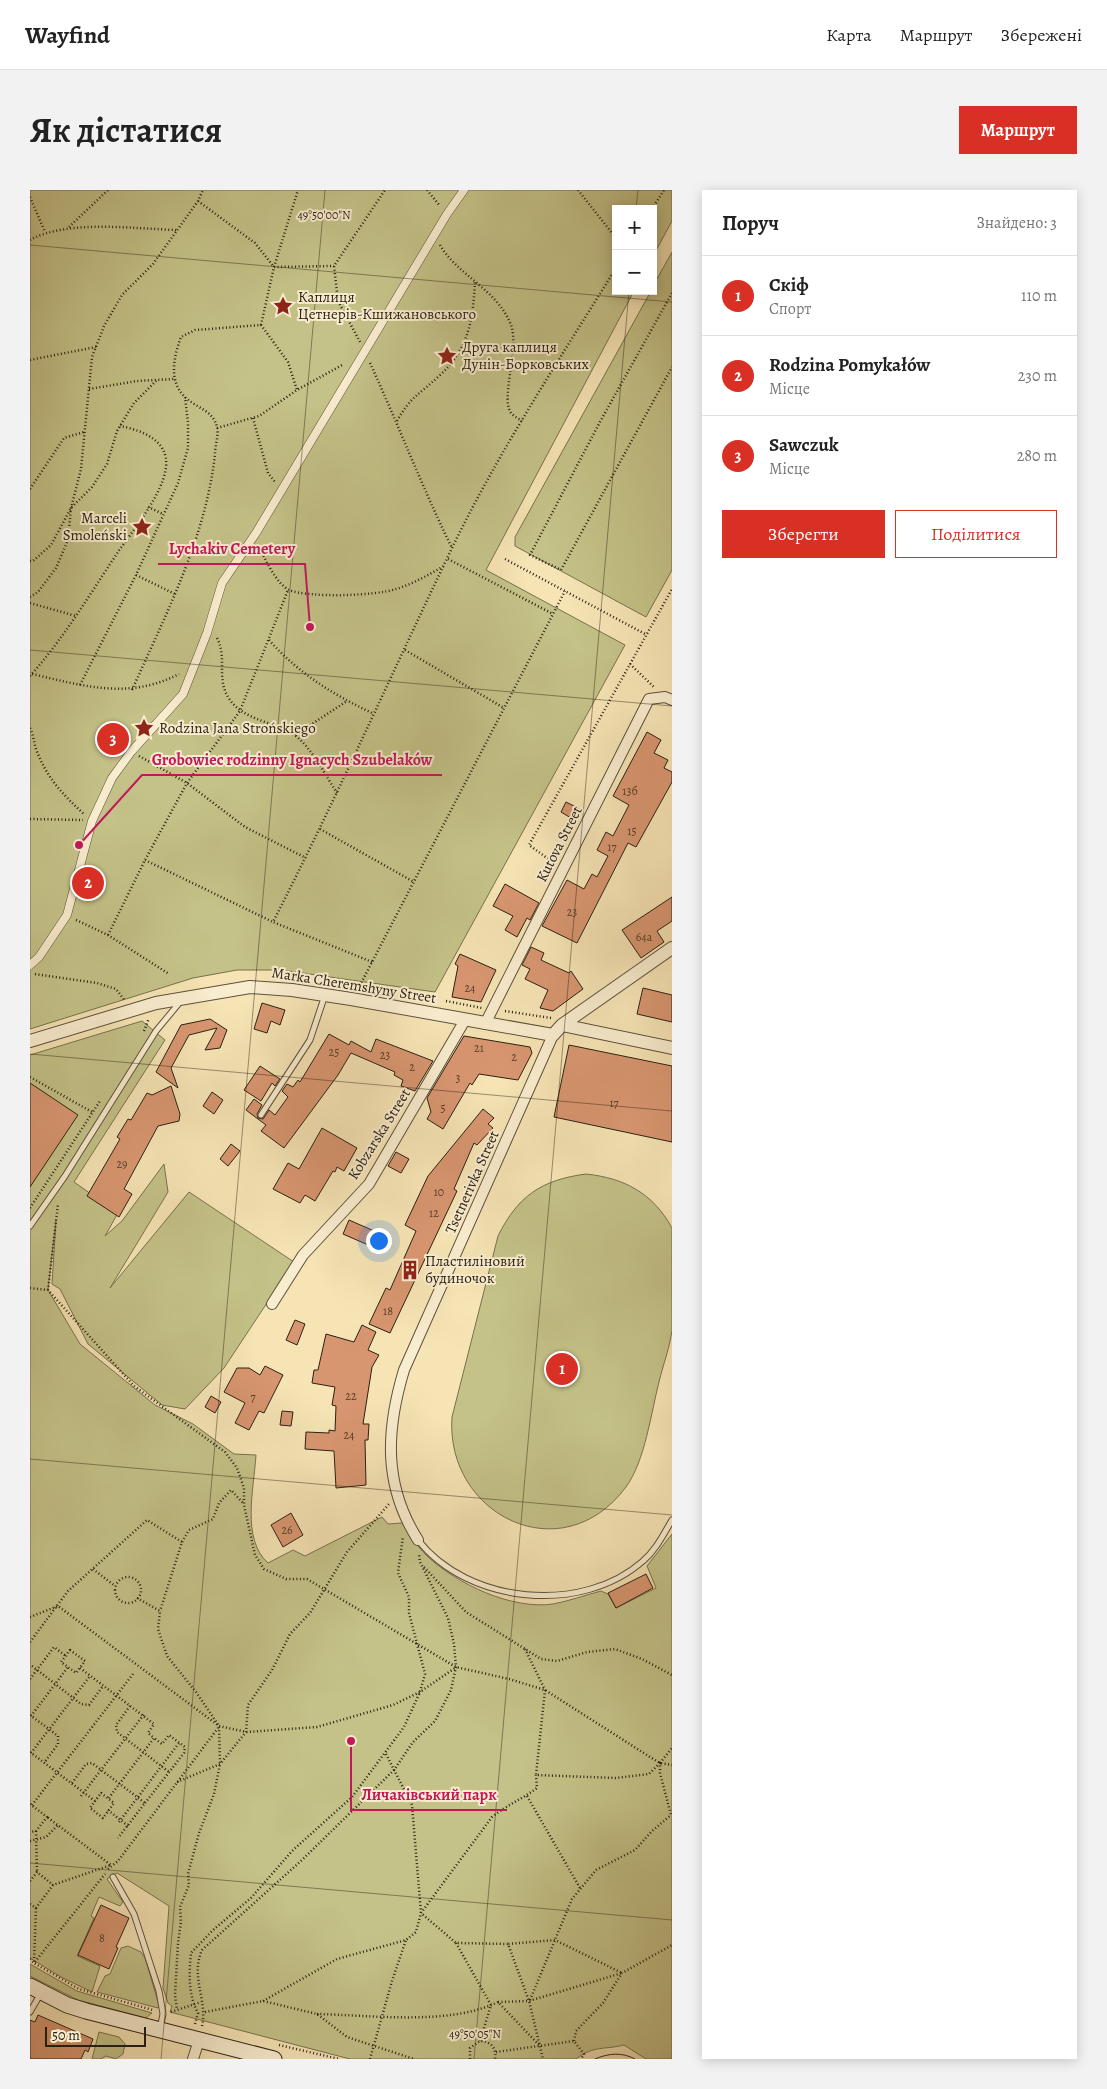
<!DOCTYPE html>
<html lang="uk">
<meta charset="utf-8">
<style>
:root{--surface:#fff;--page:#f2f2f2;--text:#222;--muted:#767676;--line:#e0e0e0;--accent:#d93025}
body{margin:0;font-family:Alegreya,serif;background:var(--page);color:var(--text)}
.controls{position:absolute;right:15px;top:15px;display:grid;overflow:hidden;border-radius:0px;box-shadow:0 2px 12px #0003}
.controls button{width:45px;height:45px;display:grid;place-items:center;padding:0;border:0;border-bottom:1px solid var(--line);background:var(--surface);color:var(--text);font:25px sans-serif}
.scale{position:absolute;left:15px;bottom:12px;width:101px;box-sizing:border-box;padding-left:5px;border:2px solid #2a2013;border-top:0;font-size:14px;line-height:18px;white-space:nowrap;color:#2a2013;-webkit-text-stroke:4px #f9edcf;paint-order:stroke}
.you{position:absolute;left:348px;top:1050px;width:18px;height:18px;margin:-12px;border:4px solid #fff;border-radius:50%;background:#1a73e8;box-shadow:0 0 0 8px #1a73e833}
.badge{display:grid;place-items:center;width:32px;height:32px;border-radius:50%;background:var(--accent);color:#fff;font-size:16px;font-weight:700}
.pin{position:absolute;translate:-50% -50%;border:2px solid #fff;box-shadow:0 1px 5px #0006}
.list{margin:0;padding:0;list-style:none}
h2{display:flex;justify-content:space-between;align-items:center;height:65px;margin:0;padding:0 20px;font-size:21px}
h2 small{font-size:16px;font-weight:400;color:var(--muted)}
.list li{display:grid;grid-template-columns:32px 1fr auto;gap:15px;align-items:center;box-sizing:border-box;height:80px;padding:0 20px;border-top:1px solid var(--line)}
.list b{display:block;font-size:19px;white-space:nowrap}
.list p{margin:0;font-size:16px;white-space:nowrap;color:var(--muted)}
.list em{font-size:16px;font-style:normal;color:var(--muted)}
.actions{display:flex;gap:10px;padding:15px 20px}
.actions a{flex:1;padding:11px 0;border:1px solid var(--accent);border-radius:0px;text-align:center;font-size:18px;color:var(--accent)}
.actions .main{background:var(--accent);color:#fff}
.map{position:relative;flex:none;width:642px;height:1869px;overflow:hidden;border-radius:0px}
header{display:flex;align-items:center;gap:30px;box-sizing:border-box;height:70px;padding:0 25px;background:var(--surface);border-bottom:1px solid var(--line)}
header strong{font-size:24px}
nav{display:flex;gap:28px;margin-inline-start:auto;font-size:18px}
.intro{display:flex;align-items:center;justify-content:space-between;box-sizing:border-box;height:120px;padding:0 30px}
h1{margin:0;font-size:35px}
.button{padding:12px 22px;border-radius:0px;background:var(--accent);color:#fff;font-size:18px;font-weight:700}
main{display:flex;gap:30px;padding:0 30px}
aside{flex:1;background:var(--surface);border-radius:0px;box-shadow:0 2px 12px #0003}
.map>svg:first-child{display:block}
</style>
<header>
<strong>Wayfind</strong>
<nav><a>Карта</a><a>Маршрут</a><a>Збережені</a></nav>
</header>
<div class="intro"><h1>Як дістатися</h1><a class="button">Маршрут</a></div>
<main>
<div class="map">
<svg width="642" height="1869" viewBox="0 0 642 1869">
<rect width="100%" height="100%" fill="#f6e4b5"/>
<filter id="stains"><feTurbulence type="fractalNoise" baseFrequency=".004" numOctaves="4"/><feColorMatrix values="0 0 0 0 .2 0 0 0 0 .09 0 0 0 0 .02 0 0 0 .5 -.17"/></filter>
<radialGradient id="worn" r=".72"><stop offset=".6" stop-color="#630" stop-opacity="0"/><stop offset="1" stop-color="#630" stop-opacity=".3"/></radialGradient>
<path fill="#c4c288" stroke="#77714e" d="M0 0H642V31L623 66V19H586V101H604L456 380 595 455 405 802 251 780H207L163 788 0 839Z
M642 62V380L616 427 485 356V347L621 101H623V96Z
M112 831 135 850 44 992 88 1023 75 1046 92 1031 134 974 138 1002 80 1098 159 1002 264 1072 194 1178 155 1219 132 1215 58 1154 30 1099 22 1094 26 1030 18 1100 50 1154 125 1215 163 1234 204 1264 226 1265C224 1298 211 1349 238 1373L263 1360 275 1366 352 1327 358 1334 372 1333C379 1344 388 1357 397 1366 427 1394 482 1420 523 1414 539 1411 556 1405 571 1401L578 1404 586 1418 626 1398 617 1376 642 1344V1869H616L594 1855C575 1860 564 1855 546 1869H320L140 1822 142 1816 138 1813 133 1798 139 1716 87 1683 77 1689 93 1712 90 1716 69 1707 61 1726 64 1728 47 1766 70 1776 62 1802 31 1787 0 1768V865Z
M556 984C594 988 623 1003 642 1038 642 1068 642 1111 642 1140 640 1157 633 1175 629 1192 621 1223 615 1271 596 1297 532 1383 415 1325 422 1227L468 1046C488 1006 511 990 556 984Z
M98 1756 111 1762 115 1768 129 1815 128 1818 67 1802 75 1786 80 1784 91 1758Z
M0 1774 47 1801 122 1823 116 1828 48 1810 0 1786Z
M69 1842 89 1847 95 1854 93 1864 86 1869 76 1866 71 1869H62Z"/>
<path fill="#d89670" stroke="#2a2013" d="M617 542 631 550 624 563 638 570 634 578 642 582V592L606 657 598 653 547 753 512 736 537 690 554 699 562 684 567 687 578 666 567 660 576 642 583 646 599 615 583 606Z
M536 612 552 620 546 631 531 622Z
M475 694 509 713 500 730 497 728 487 747 475 740 483 726 463 716Z
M642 707V731L627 741 634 752 611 768 592 740Z
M501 757 514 763 511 770 539 783 541 781 553 799 523 821 510 818 518 800 495 789 500 779 492 775Z
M430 764 466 780 451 812 422 807 428 776 425 774Z
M613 798 642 805V832L607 824Z
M232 813 255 820 250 835 241 831 237 843 224 839Z
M180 829 197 840 190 858 175 860 187 838 159 845 141 878 148 898 126 882 151 835Z
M299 844 319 855 321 851 341 862 346 849 403 871 385 901 371 896 373 890 364 885 365 882 321 863 308 885 254 958 231 941 236 935 216 920 224 909 232 915 227 924 228 928 233 929 239 920 245 925 258 907 252 901 257 894 263 897 268 890 270 892Z
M434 846 500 857 502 863 488 890 449 884 442 895 440 893 413 939 397 929 401 922 397 908Z
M539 855 642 876V952L524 927Z
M230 876 250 889 245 896 242 893 231 911 214 900Z
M0 893 48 925 0 997Z
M141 896 150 924 149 931 128 936 94 999 102 1004 89 1027 57 1006 90 949 87 947 98 929 101 930 117 903 122 905Z
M182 902 193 910 184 924 173 916Z
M453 919 464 928 458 934 463 938 447 955 444 953 424 999 427 1001 360 1143 339 1134 356 1098 360 1100 386 1041 375 1035 398 986Z
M292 938 327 958 314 981 307 977 305 982 303 981 285 1011 275 1005 270 1013 243 999 258 973 269 979Z
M201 954 210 961 198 976 190 969Z
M366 962 379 969 371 983 358 976Z
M319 1030 351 1044 345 1058 313 1044Z
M265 1130 275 1134 267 1155 256 1150Z
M332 1135 346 1142 338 1160 349 1165 342 1177 333 1234H339L338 1250H335L336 1295 306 1298 304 1261 275 1259 276 1242 299 1243V1240L305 1241 306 1216 302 1215 305 1197 282 1193 284 1180H288L296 1144 324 1152Z
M235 1176 253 1185 234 1223 229 1221 219 1240 205 1233 215 1213 194 1202 207 1178H219L230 1185Z
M181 1206 191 1212 185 1223 175 1217Z
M252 1221 263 1222 261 1236 250 1235Z
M261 1323 273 1345 253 1357 241 1335Z
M616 1384 623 1398 586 1418 578 1403Z
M71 1715 99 1728 86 1757 88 1758 79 1779 48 1765Z
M8 1825 63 1849 58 1862 55 1860 51 1869H0V1830L5 1832Z"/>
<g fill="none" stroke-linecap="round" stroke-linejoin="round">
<defs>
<path id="service" d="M231 925 280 850 295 805
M0 1036 35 986 126 841 150 812
M388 1350C438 1414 552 1425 613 1371 626 1360 633 1345 642 1330
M83 1687 104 1724 129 1801 133 1824 130 1839
M0 1822 11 1803"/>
<path id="pedestrian" d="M0 775 9 767 37 725 62 631 82 588 101 562 153 504 177 443 192 393 226 343 417 24 434 0"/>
<path id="minor" d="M455 834 619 509 635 507 642 510
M242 1114 273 1065 339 994 435 830
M388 1350C353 1295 356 1240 374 1180L523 845
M163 1869 169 1850"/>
<path id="tertiary" d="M532 835 642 858
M0 851 126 813 220 797 262 800 321 809 523 845 532 835 642 758"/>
<path id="secondary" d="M0 1796 37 1815 56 1821 244 1869"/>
</defs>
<use href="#service" stroke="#5d513c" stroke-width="7"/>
<use href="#pedestrian" stroke="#5d513c" stroke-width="9"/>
<use href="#minor" stroke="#5d513c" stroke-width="12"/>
<use href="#tertiary" stroke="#5d513c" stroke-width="14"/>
<use href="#secondary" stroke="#2a2013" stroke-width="17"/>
<path stroke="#2a2013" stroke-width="2.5" stroke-dasharray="1 2.5" stroke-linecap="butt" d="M397 0 410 16
M548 0 586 48
M0 7 15 42
M168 11 225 53 244 77 304 76
M622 19 634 0
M39 37 78 0
M0 50C38 29 104 39 148 40
M410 55C427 85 468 100 481 135 490 158 469 212 482 224 485 227 489 229 492 231
M642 103 571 230 500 365 531 380 642 177
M231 135 244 77 268 0
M330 152 308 111 304 76 355 0
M0 170 66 157
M340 173C368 234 392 297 422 358
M59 199 107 191 144 189
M223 228 238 283 245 292
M367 231C381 206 389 205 409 186 439 159 443 130 445 91
M187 238 229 226 267 200 314 174
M0 299 34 248 54 242
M118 317 133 324
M230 356C233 368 248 395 259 400 278 408 346 406 366 399 383 394 398 385 414 376
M418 369 523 424
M475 369 617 445
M0 371H3L21 355 41 318 62 297 77 274 87 241 104 213 127 190
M106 385 145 404
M0 407 8 402 26 378 38 350 41 318 51 279 62 167 74 136 92 105 123 74 168 11 173 0
M0 413 46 426
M187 448C198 469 185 489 200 510 214 530 244 532 263 544 282 557 295 585 307 603
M239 450C269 484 304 505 344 524
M375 460 474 518
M600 474 624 497
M2 484C54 496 99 510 149 484
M0 486C34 448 60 404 88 362 104 339 133 304 136 277 139 250 111 240 90 236
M50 495 106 385 148 293 158 258V233L155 207
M102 500C136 424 176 347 185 264 185 256 189 245 187 237 183 220 166 218 155 207 138 191 144 166 151 147L165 140 231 135 258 172 267 200
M0 538C4 546 4 556 8 564 18 589 34 606 54 624
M265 545 317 511
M84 547 94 557
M109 566 157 593 215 637 276 668
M0 629 53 630
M290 639 384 692
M115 670 243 732
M524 673 499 655 642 399
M46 730 78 745 139 784
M78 745 115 670 157 593 210 521 258 400
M342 772 243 732C306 609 362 483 422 358 469 261 529 170 586 78
M5 784 67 793 86 799 95 811
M328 799 535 401
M416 811 452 818
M475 821 521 828
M114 841 119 828
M0 887 62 922
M0 1018 70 911
M0 1098 18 1100 104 1196 195 1262 207 1278 214 1298V1315L225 1365 234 1379 256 1389H277L426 1477 479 1489 515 1500 620 1567 630 1573 642 1575
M18 1100 28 1014
M152 1352 159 1340 183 1329 189 1313 201 1300 213 1313
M394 1377 436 1422 511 1469 527 1471 557 1462 585 1459 612 1469 642 1485
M63 1379 85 1396
M85 1400a13 13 0 1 1 26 0a13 13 0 1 1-26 0Z
M107 1408 130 1421 128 1439 137 1466 166 1502 189 1536 190 1574 184 1604 169 1643 158 1684 159 1695 150 1717 151 1732 148 1753 145 1805 147 1820
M0 1427 28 1416 189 1536 216 1542 287 1537 363 1515 390 1502 425 1478
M0 1452 38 1401 117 1330 152 1352 130 1421
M495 1459 515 1500 506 1585 586 1588 619 1584 630 1573V1583L641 1625
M40 1460 55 1471 46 1483 31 1472Z
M2 1476 51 1514 59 1515 73 1496
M50 1478 124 1534 118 1543 124 1548 78 1609
M0 1489 24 1457 36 1466
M100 1516 86 1535 87 1542 139 1582
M0 1525 28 1546V1554L14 1573
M1 1526 38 1477
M0 1562 65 1611
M1 1563 60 1486
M356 1564 382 1615 391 1723 426 1753 478 1754 499 1811 513 1869
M630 1573 642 1558
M147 1592 190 1574 216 1542 218 1515 242 1480 260 1444 280 1423 317 1362 359 1314
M42 1593 56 1574 62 1573 115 1613 88 1648
M71 1603 84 1613 73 1628 60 1618Z
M51 1606 115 1523
M497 1606 550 1698
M115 1613 154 1563 155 1557 139 1545 132 1554 124 1548
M0 1614 17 1627 6 1641 0 1642
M2 1615 103 1484
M78 1620 98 1636
M89 1632 149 1553
M6 1641 7 1682
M0 1651 16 1647 28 1635
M78 1679 88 1671 188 1538
M0 1691 7 1682 23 1695
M0 1714 6 1718 23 1695 81 1675 17 1627
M6 1718 4 1773 49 1799 123 1820
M426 1753 461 1815 450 1851
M0 1769 4 1773 75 1684
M500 1810 542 1709 566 1680 605 1660 622 1641 641 1625
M233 1811 307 1769 376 1750 386 1742 391 1723 462 1627C477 1615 492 1609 507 1598L506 1585
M468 1812 499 1811 592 1783 525 1750 478 1754
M141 1822 171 1812
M175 1822 233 1811 287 1824 317 1847 384 1869
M287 1824C340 1825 420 1836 468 1812L509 1855
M165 1834 168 1823C158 1805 159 1783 161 1763L183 1740 221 1708 262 1661 322 1607 374 1537 390 1502 395 1484 379 1423V1407L368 1383 373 1346
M172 1836C178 1811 160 1787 172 1760L272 1670 364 1580 383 1552 405 1531 421 1500 426 1477 424 1454 418 1428 390 1372 389 1364
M544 1851 546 1841 573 1813 592 1783 642 1755
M249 1855 309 1869
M466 1862 544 1851 554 1864 551 1869
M340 1869 362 1791 376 1750
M440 1869V1858L450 1851C461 1851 467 1859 465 1869"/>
<use href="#service" stroke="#f9edcf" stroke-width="5"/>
<use href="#pedestrian" stroke="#f9edcf" stroke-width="8"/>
<use href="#minor" stroke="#f9edcf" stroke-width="10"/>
<use href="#tertiary" stroke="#f9edcf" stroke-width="12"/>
<use href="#secondary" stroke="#f9edcf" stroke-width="15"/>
<path stroke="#2a2013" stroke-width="1" d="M565 1869C579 1863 592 1862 605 1869"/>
</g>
<path fill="none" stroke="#2a2013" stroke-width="1" stroke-opacity="0.45" d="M606 19 608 0M0 55 642 112M0 460 642 516M0 864 642 921M0 1269 642 1325M0 1673 642 1730M131 1869 295 0M444 1869 599 101"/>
<defs>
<symbol id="sight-bare" viewBox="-9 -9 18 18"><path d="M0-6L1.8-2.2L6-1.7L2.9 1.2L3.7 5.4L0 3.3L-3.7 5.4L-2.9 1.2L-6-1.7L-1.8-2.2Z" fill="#8f2418" stroke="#f9edcf" stroke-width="2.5" paint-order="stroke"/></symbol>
<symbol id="building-bare" viewBox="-9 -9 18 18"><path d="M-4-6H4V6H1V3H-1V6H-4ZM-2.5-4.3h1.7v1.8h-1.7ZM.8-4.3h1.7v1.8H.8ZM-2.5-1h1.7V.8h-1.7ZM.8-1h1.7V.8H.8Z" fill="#8f2418" stroke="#f9edcf" stroke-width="2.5" paint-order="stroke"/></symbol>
</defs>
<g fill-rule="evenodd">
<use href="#sight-bare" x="239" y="102" width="28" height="28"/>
<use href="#sight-bare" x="403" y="152" width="28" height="28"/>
<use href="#sight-bare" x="98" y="323" width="28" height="28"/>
<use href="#sight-bare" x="100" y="524" width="28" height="28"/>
<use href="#building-bare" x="366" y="1066" width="28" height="28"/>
</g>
<g text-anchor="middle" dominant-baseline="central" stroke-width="4" stroke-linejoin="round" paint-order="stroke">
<g font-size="12" fill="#563e2a">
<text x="600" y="601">13б</text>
<text x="602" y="641">15</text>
<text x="582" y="657">17</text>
<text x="542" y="722">23</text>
<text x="614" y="747">64а</text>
<text x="440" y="798">24</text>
<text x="449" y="858">21</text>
<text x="304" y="862">25</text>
<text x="355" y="865">23</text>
<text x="484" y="867">2</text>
<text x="382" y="877">2</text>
<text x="428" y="888">3</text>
<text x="584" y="913">17</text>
<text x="413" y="918">5</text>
<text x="92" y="974">29</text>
<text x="409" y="1002">10</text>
<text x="404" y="1023">12</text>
<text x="358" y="1121">18</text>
<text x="321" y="1206">22</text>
<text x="223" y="1207">7</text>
<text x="319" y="1245">24</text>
<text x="257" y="1340">26</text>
<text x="72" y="1748">8</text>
</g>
<g font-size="15" fill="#2a2013" stroke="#f9edcf" text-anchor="start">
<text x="268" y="107">Каплиця<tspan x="268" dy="17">Цетнерів-Кшижановського</tspan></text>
<text x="432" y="157">Друга каплиця<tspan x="432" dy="17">Дунін-Борковських</tspan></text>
<text x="97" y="328" text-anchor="end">Marceli<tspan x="97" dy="17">Smoleński</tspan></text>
<text x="129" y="538">Rodzina Jana Strońskiego</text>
<text x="395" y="1071">Пластиліновий<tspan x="395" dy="17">будиночок</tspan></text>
</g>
<g font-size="15" fill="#2a2013" stroke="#f9edcf">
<text transform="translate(529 654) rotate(-63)">Kutova Street</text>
<text transform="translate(324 795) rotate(9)">Marka Cheremshyny Street</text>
<text transform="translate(349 944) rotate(-58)">Kobzarska Street</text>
<text transform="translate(442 992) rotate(-66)">Tsetnerivka Street</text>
</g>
</g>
<g font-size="12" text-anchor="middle" fill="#2a2013" stroke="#f9edcf" stroke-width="4" stroke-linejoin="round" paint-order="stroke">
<text x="294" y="29">49°50'00"N</text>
<text x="445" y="1848">49°50'05"N</text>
</g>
<path fill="none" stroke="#c2185b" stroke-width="2" d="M280 437L275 374H128M49 655L112 585H412M321 1551L321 1620H477"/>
<g fill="#c2185b" stroke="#f9edcf" stroke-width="2">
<circle cx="280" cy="437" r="5"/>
<circle cx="49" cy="655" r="5"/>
<circle cx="321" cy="1551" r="5"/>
</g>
<g font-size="16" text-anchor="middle" font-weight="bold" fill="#c2185b" stroke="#f9edcf" stroke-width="4" stroke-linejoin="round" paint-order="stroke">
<text x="202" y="364">Lychakiv Cemetery</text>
<text x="262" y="575">Grobowiec rodzinny Ignacych Szubelaków</text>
<text x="399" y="1610">Личаківський парк</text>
</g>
<rect width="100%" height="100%" filter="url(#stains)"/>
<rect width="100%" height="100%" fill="url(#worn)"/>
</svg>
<div class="controls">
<button>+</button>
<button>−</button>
</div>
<div class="scale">50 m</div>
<div class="you"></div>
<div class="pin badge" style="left:532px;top:1179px">1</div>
<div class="pin badge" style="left:58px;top:693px">2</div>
<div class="pin badge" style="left:83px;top:549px">3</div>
</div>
<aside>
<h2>Поруч<small>Знайдено: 3</small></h2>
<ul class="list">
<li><span class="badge">1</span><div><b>Скіф</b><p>Спорт</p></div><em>110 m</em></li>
<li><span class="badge">2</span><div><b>Rodzina Pomykałów</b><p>Місце</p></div><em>230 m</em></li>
<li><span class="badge">3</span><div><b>Sawczuk</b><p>Місце</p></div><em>280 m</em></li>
</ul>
<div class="actions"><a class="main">Зберегти</a><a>Поділитися</a></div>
</aside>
</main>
